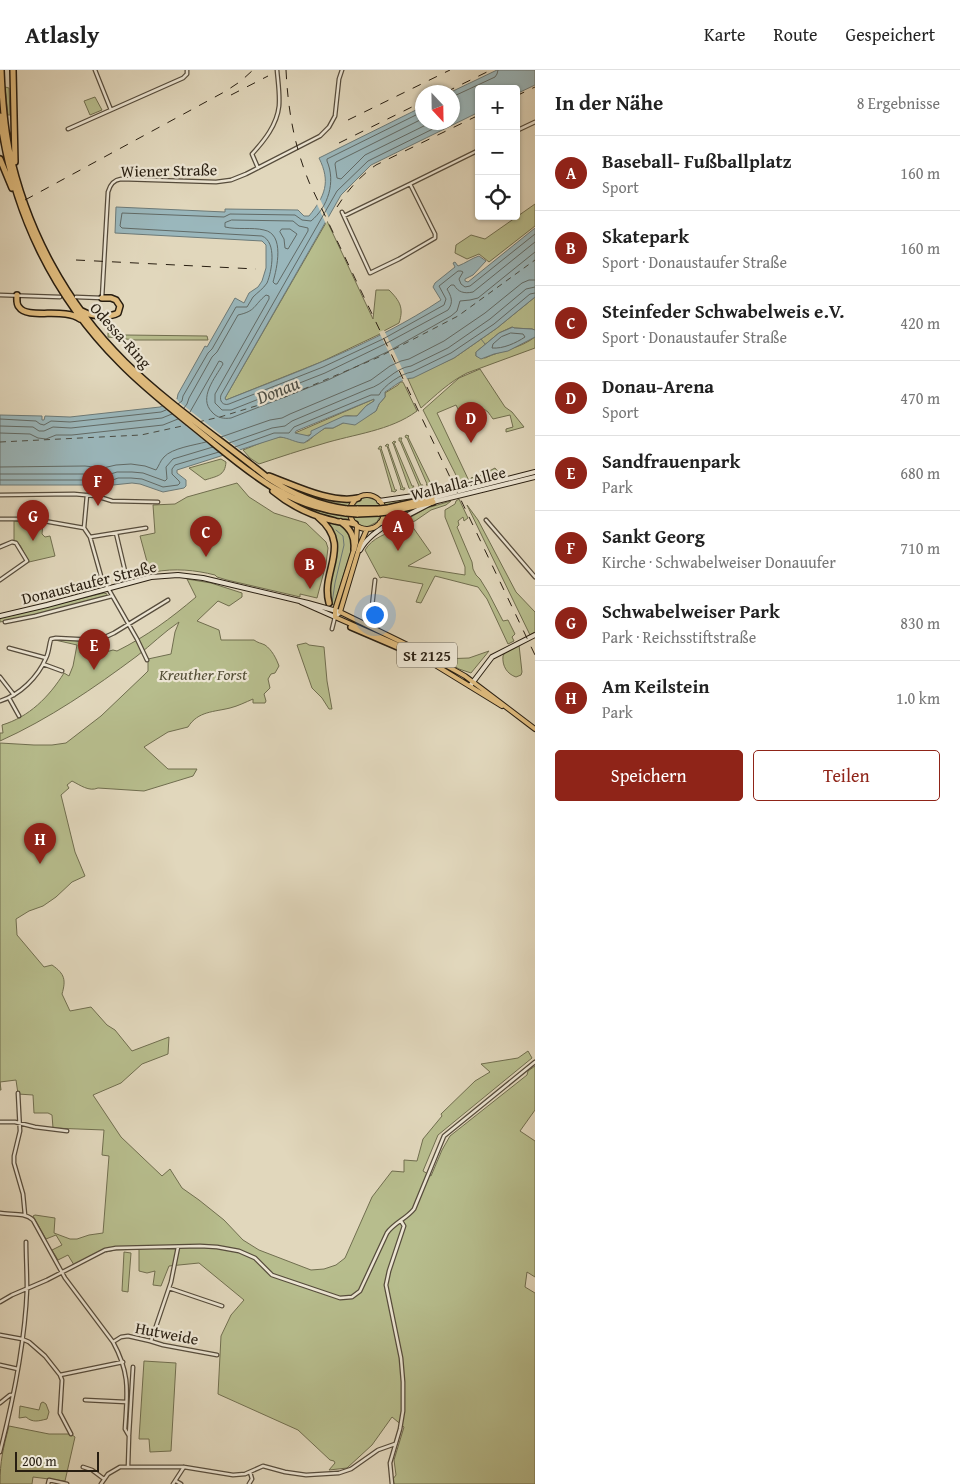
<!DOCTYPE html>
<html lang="de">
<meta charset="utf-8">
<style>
:root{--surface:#fff;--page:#f6f6f6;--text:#222;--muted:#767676;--line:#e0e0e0;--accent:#8f2418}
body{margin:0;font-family:"Gentium Book Plus",serif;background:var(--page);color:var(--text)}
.controls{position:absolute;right:15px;top:15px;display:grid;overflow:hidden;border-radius:5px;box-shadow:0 1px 4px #0004}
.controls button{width:45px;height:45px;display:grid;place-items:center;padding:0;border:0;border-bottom:1px solid var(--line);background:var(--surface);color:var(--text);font:25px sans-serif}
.compass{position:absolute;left:415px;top:15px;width:45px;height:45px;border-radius:50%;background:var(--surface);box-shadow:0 1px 4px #0004;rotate:158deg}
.scale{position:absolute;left:15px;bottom:12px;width:84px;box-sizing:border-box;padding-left:5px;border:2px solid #281e11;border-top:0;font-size:14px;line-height:18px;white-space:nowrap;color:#281e11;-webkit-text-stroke:4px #ece5d3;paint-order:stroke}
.you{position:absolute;left:374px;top:544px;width:18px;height:18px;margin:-12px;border:4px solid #fff;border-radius:50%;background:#1a73e8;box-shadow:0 0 0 8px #1a73e833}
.badge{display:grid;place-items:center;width:32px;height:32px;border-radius:50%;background:var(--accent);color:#fff;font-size:16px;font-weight:700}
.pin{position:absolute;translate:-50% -41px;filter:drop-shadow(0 1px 2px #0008)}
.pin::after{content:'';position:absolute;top:26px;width:18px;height:15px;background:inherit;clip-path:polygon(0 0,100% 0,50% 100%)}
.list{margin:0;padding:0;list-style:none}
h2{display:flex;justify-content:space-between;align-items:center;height:65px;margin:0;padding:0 20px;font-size:21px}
h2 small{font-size:16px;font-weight:400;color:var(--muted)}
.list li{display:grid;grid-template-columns:32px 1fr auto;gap:15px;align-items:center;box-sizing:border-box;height:75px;padding:0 20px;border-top:1px solid var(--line)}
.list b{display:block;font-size:19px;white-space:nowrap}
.list p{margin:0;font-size:16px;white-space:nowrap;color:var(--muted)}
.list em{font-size:16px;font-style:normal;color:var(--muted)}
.actions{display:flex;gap:10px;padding:15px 20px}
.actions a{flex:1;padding:11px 0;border:1px solid var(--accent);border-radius:5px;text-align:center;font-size:18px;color:var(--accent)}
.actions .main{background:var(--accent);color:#fff}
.icon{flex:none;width:28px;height:28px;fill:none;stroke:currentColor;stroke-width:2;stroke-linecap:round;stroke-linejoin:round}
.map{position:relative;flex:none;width:535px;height:1414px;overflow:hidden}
header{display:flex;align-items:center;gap:30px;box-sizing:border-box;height:70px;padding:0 25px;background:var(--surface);border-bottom:1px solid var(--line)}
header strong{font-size:24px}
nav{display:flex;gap:28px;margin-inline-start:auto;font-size:18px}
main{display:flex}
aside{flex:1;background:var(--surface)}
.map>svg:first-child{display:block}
</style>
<header>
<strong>Atlasly</strong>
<nav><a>Karte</a><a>Route</a><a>Gespeichert</a></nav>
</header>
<main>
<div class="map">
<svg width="535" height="1414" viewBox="0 0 535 1414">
<rect width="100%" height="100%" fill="#e1d7bc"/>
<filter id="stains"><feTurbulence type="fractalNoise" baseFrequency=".004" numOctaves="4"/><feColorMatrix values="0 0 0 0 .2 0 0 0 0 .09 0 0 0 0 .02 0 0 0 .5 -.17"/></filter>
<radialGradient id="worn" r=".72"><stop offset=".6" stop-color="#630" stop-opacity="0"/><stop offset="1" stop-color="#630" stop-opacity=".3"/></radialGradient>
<path fill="#b7bd8d" stroke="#706e4f" d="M5 17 9 18 10 45H8Z
M95 27 102 40 90 45 84 31Z
M535 134V156L489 192 479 184 467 189 455 183 456 175 471 165 485 169Z
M327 151 373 249 376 220H389C400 231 404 238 399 253L380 263V264L321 292 226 330 225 328Z
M535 227V260L532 259 514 258 512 257 499 263 476 282V286L485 288C502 280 519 279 535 267V278L467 303C449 312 436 325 421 338L408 309 454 288 497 258Z
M108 261 125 265 207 266 208 270H135L108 267Z
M480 299 505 337 512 342 524 357 506 362V359L513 357 510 345 493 349C491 347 490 344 488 342 481 335 468 340 460 343L456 335 437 343 470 413 462 417 423 340 459 308Z
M400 312H403L417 341C390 361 354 364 322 374 301 380 280 387 259 394L250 388 243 380C254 376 270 368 281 367 294 367 304 380 314 365L325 358H333L343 353 371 344 376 341 379 334 385 327V323L398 315Z
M374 329V331L366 336 357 346C353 347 349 345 345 346 331 352 311 373 295 363Z
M406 365 409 366 408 367 430 412H432L429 415H426L427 414 407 368 405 367Z
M399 368H402L401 370 421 415H423L422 417 418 418 419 416 400 371H399Z
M394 371 396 372 394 373 412 416H414L412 419H410L409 418 393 373H392Z
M387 374 389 375 388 376 403 418H405L404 420 400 419 401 418 387 376H385Z
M380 376 382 377 381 378 395 420H397L395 422 391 421H392L380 379H378Z
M221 389 226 392C225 406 217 406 205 410L189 398Z
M495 398 500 404 505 403 507 405 476 413 471 409 472 407 474 409Z
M276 412 319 427 353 432 350 436C320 434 303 424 276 412Z
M237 413 249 427 274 443 306 453 326 472 328 478 326 494 317 528 300 524V527L296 526 227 510 217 507 215 505C195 500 175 498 154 502L149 499 140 466 155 463 153 435 175 434 187 427Z
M275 421C298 434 322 444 348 446L351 452 330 449 302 438Z
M431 425 433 426 390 435H385L383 431Z
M367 427 375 430 380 436 360 437 354 436 360 429Z
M459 429 468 448 464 451 463 447 458 451 459 455 457 457 472 492 473 499 476 505 480 509 488 522 503 551 508 550 515 564 512 567 514 571 508 574 487 529 478 517 435 506 421 533 416 532 423 514 383 507 380 508 365 480C372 468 387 463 399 459L401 461 412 456 431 483 408 496 465 505V497L445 447V440L455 434 456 431Z
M451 431 446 435 431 440 415 451 383 459 391 453 411 447 427 438Z
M467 435 478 450 516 522 535 542V562L530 565Z
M421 437 404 445 383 451 385 445Z
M351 446H380L377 452 365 458 356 454Z
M321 449 344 457 350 463 353 475 334 535 331 534 329 524 336 477Z
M14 451 43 453 42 464 45 467 50 466 55 486 29 492 20 475 14 471Z
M187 509 211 513 242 523V527L229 536 218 531 197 551 219 560 221 570H254C258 573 261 573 265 575 272 580 276 588 279 596L275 603 271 604 268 609 270 618 264 624 266 631 265 633H253V629C246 632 238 636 230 638 214 642 198 641 188 657L168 662 144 677 168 699H197L193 706 144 721 98 718C89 722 80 715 72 711L67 715 69 718 61 725 75 782 85 806 72 812 56 827 43 836 29 841 16 849 17 865 44 897 52 895C65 904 66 910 62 924L70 941 91 937 107 955 115 960 132 981 169 967 168 984 142 994 121 1013 93 1025 121 1067 162 1106 170 1099 182 1118 199 1130 224 1150 243 1170 259 1180 311 1200 324 1199 336 1195 345 1188 372 1127 392 1101 404 1102V1090L417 1091 423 1069 442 1046 441 1044 475 1011 490 1002 481 994 518 988 528 981 532 988 438 1065 423 1101 431 1106 442 1080 450 1066 527 1005 528 1001 535 996V1040L520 1061 535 1071V1207L527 1202 525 1217 535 1223V1414H394L393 1409 396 1405 394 1390 404 1357 392 1347 372 1375 347 1398 329 1400 335 1393 334 1391 330 1390 298 1360 218 1324 221 1266 231 1245 244 1230 199 1193 169 1196 161 1216 153 1215 155 1201 147 1203 139 1201V1179L115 1180 106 1182V1179L74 1195 68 1185 58 1190 52 1180 62 1175 56 1165 46 1169 33 1146 35 1145 55 1148 54 1163 70 1169H77L89 1165 103 1163 109 1086 102 1085 104 1060 53 1058 52 1045 48 1043H34L33 1025 18 1024 16 1010 0 1012 1 1020H0V673L34 675H52L66 673 101 646 144 605 148 601V589L171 584 175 562 179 552C164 562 151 575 137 586 94 618 49 649 0 671V663H3L2 655C29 647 49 627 64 603L69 606 73 596 77 575 55 570 81 571 80 583H102L113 580 117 581C147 566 170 549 196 527Z
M104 523 107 524V526L42 544 41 543 28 547V546L0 552V548Z
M306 573 309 575 324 577 327 611 332 639H329L322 628 312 618 297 575Z
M519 575 522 602 521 605 516 607C507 604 502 596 503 586L505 582Z
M489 581 471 603 459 599 442 589 469 588Z
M124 1182 131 1183 128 1222 122 1221Z
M144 1291 176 1293 171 1381 150 1382 149 1369H139Z
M43 1332 46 1334 49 1342 47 1349C38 1351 33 1353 26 1347L19 1348 20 1336 39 1340 41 1333Z
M9 1356 49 1364H71L75 1367 65 1411 33 1407 32 1414H0C0 1391 3 1379 9 1356Z"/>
<path fill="#9ab7bc" stroke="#6c7a78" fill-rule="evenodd" d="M497 0H535V15L516 24V19H479V42L371 95 341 125 225 328 226 330C299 301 375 274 441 230L433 217 435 213 455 197 453 193 455 192 458 196C466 193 472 188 479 186L486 191 473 205 465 209V211L468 212 535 158V227L497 258 454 288 413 308C402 308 394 317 385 322V327L379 334 376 341 355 355 343 353 333 358H325L304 373C296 373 289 368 280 367L177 400V403L186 410V416L184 418 163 422 140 414 132 413 113 415 108 418 84 415H0V345L42 346V350H44L45 346 70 347 160 337 177 329 178 324 205 276 207 277 235 228 244 233 249 223 258 217 262 211 266 198V175L262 171 115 163 116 137 225 142V139L298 140 304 146H309C325 126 331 112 319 88L422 37V52H452V22H451ZM374 329V331L366 336 357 346H344L311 361V364L309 366 295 363 296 361Z
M513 257 514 258 532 259 535 260V267L508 281 494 284 481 289 476 286V282L499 263Z"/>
<path fill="#e1d7bc" d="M319 127 329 148 326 154 316 132Z
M384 260 408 311 404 313 379 262Z
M175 327 179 332 243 382 226 388 159 334Z"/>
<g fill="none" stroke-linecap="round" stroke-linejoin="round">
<path stroke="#616a66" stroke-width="1" d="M452 27 495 7 497 4 498 0
M422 49 336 92 335 94 337 108 341 109 365 85 432 52
M447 52 368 91 337 121 221 325C219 331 223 336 229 334L323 297 383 269 444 235 446 229 439 216 458 201H461L463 202 459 209 461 214 465 217 470 216 535 164
M232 150 293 151 299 156 308 158V161L277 214H275L273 212C277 198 285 164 264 160 252 157 238 160 225 157V153Z
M282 159H290L297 164 288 179 285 178 284 169 280 162Z
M511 263 523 264 525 267C516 273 503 279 492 278L493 274 501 267Z
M178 334 182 331 183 326 208 283 212 279 236 237H247C249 234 251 230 253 227 258 222 263 219 267 213 272 201 277 172 262 166L122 158 120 156 122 143 224 147 230 144 295 145 302 150 311 151C328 137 336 112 327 91V89L422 42
M184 338 187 334 189 328 212 287 217 282 238 245C256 241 253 236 266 225L269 226V229L215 324V333L222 340H231L325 303 385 274 448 240C454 232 451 226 447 219L451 215H454C458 222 464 224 473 222L535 172
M190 342 219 291 222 292 223 294C215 308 198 328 212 342 217 348 224 349 231 348L328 310 389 281 451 246 457 241 460 231 470 230 478 228 535 182
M0 349 36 351 40 354 44 355 51 351 70 352 161 342 166 340
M0 356 33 357 39 361H44L53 357 71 358 162 348 172 344
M0 363 30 364 38 368 46 369 56 365H72L163 355 178 349
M221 367 270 350 282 348 290 344 371 310 390 296 401 291 409 289 444 271 485 243 522 213 529 210H535
M229 373 272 358 285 356 292 351 368 319C384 315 394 298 411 296L448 278 490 249 526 219 535 217
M235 377 274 363H289L294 357 371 325H379C383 316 402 303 412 302L451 283 494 254 530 224 535 223
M0 397 85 396 103 398 116 395 131 394 145 396 156 400C159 396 160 391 164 387 172 378 195 375 206 372
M0 404H85L104 406 117 402H132L143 403 165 411 167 409 166 397 173 389 213 377
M0 410H85L105 413 118 408H131L142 409 163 417 178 415 180 413 179 411 172 404V399L175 395 219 382"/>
<path stroke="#6c7a78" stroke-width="1" d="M481 269 485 274
M332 533 335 513 344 475 343 466 336 460"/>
<path stroke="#4a4c44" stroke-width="1" stroke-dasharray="6 5" stroke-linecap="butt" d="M198 352 220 347 285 327 379 287 458 246 535 190
M0 372 141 365 187 355"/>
<defs>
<path id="street" d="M95 0 111 40
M68 59 183 8 187 4V0
M516 61 535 52
M258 98 252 84C264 71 277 55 279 36 280 24 278 12 277 0
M342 142 370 203 399 189 435 168V164L410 114 479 80
M344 146 410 114
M0 225 60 227
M76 227 102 228 108 122C110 115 113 110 121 109L216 112 231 110 246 104 320 66 329 57 335 46 339 9 342 0
M0 425 74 424 96 426 112 431 158 432
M87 425 84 458 90 467 101 506 137 569 147 590
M0 449H18L44 451 84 458
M486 450 535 507
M116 463 125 501
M90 467 146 458
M0 477 12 472 16 473 27 491 0 510
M5 552 35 546 112 526
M369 556 371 545 375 510
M332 559 335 547
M9 578 46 588
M43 594 62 601
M0 607 14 625
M9 628 19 646
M0 631C20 625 38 607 46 588 49 582 49 575 51 569L56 568 95 570 103 568 114 563 168 530
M18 1023 20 1061 14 1086V1093L23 1124 25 1145
M0 1052H15L35 1057 67 1061
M0 1143C11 1145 25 1142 33 1150L65 1208 113 1272C131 1305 127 1323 125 1359L129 1366 128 1397
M169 1218 222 1236
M0 1232 12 1225 47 1210 105 1180 116 1178 200 1176 217 1177 239 1181 255 1188 272 1205 340 1228 352 1227 360 1221 387 1163C394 1153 406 1149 414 1139L444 1066 535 992
M0 1265 22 1269 29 1272 45 1286 60 1305 62 1310 60 1343 71 1364
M151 1271 171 1212 178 1177
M113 1272 121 1267 128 1266 150 1271 163 1275 217 1285
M0 1295 18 1299
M60 1305 123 1292
M85 1330 126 1332
M0 1333 10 1325H12
M129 1365 133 1297
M0 1382C13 1331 25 1272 27 1219 27 1203 26 1187 26 1172
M83 1397 92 1400 104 1409
M176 1411 181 1414
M48 1414 49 1410 67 1414
M101 1414 108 1404 120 1397H184L233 1405 245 1404 263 1396 285 1402 306 1405 339 1403 351 1399 378 1380 395 1374
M173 1414 184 1397
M249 1414 252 1409 250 1402
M392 1414 390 1393 400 1359 403 1341V1312L401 1288 386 1215 389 1201 404 1156 401 1151"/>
<path id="secondary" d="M432 428 535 402
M379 431 427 424H439
M380 453 404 447 433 432 535 407
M360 480C367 467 379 460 391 452
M0 546 47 535 151 507 178 505 203 508 308 533 340 542 335 547 301 532
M470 616 492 587 535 565"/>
<path id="primary" d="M350 442a17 17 0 1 1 34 0a17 17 0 1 1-34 0Z
M357 456 356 473 335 540V547L405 578
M367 459 360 475 340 542 424 583 465 606 535 659
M427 590 502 636"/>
<path id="highway" d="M1 0C2 26 4 53 9 79 26 159 66 234 125 292 168 334 221 370 268 408 292 424 318 435 347 439
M13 0 15 92
M0 46C12 141 53 226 120 293 146 320 177 343 206 367 250 403 287 436 346 443
M0 89 12 118
M17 225C17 229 16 234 19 237 27 250 65 237 80 249
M82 241C90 246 109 248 118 243L120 236 116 230 111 228H102
M269 406C294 415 331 434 358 428
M273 421C291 436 312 446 335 451 341 453 348 452 355 454
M388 438 432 428
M357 439H379
M388 442 433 432
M357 444 379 443
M318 447C353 476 320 501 329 533
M341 452C351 459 355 467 354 479
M351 557 428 590"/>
</defs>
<use href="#street" stroke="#564c3c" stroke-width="5"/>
<use href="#secondary" stroke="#281e11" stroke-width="6"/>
<use href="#primary" stroke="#281e11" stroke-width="6"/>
<use href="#highway" stroke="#281e11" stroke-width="8"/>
<use href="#street" stroke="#ece5d3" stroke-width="2.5"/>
<use href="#secondary" stroke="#ece5d3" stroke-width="4"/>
<use href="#primary" stroke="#e0bc7e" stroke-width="4"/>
<use href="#highway" stroke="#e0bc7e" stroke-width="5"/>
<path stroke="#281e11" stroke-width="1" stroke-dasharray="9 9" stroke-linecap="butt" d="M286 0C288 40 294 75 309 112L535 585
M446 22 491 0
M231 25 268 6
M516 26 535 17
M348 50 450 0
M339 73 422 32
M25 130 226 21 241 11 253 0
M337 137C347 121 360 106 376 95L479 45
M76 190 256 199"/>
<defs>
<path id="highway-bridge" d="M347 439H357
M379 439 388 438
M346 443 357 444
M379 443 388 442"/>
</defs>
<use href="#highway-bridge" stroke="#281e11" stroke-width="8" stroke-linecap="butt"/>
<use href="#highway-bridge" stroke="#e0bc7e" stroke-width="5"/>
</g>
<g text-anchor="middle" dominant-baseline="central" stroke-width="4.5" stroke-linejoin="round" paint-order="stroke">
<rect fill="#ece5d3" stroke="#635a4b" stroke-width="1" x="397" y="572.5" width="60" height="25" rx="4"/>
<g font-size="15" font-weight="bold" fill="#281e11">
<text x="427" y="585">St 2125</text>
</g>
<g font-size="16" fill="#281e11" stroke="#ece5d3">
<text transform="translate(169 100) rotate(-1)">Wiener Straße</text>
<text transform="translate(121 265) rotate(48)">Odessa-Ring</text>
<text transform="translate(458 413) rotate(-14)">Walhalla-Allee</text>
<text transform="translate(89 512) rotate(-14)">Donaustaufer Straße</text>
<text transform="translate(167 1263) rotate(11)">Hutweide</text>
</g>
<g font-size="16" font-style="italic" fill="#534e36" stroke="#ece5d3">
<text x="203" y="604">Kreuther Forst</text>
</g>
<g font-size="18" font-style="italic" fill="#4a4c44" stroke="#ece5d3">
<text transform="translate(278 320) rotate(-22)">Donau</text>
</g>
</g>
<rect width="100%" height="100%" filter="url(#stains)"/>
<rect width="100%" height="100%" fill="url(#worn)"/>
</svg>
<div class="controls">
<button>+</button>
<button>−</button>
<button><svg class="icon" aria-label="locate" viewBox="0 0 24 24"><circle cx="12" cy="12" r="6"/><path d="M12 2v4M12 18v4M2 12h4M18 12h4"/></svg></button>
</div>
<svg class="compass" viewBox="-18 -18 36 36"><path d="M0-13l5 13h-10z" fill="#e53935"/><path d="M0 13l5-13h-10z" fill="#767676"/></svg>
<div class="scale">200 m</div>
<div class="you"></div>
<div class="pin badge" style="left:398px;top:481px">A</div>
<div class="pin badge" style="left:310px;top:519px">B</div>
<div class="pin badge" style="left:206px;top:487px">C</div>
<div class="pin badge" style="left:471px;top:373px">D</div>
<div class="pin badge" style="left:94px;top:600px">E</div>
<div class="pin badge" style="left:98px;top:436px">F</div>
<div class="pin badge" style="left:33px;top:471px">G</div>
<div class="pin badge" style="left:40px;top:794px">H</div>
</div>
<aside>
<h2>In der Nähe<small>8 Ergebnisse</small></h2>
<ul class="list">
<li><span class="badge">A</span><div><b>Baseball- Fußballplatz</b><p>Sport</p></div><em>160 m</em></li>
<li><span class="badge">B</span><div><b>Skatepark</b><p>Sport · Donaustaufer Straße</p></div><em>160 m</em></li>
<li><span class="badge">C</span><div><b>Steinfeder Schwabelweis e.V.</b><p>Sport · Donaustaufer Straße</p></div><em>420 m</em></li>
<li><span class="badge">D</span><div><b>Donau-Arena</b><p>Sport</p></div><em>470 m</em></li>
<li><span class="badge">E</span><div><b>Sandfrauenpark</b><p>Park</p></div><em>680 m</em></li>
<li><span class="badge">F</span><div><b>Sankt Georg</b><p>Kirche · Schwabelweiser Donauufer</p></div><em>710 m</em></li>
<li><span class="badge">G</span><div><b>Schwabelweiser Park</b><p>Park · Reichsstiftstraße</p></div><em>830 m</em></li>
<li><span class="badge">H</span><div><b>Am Keilstein</b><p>Park</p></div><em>1.0 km</em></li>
</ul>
<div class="actions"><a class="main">Speichern</a><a>Teilen</a></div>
</aside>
</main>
